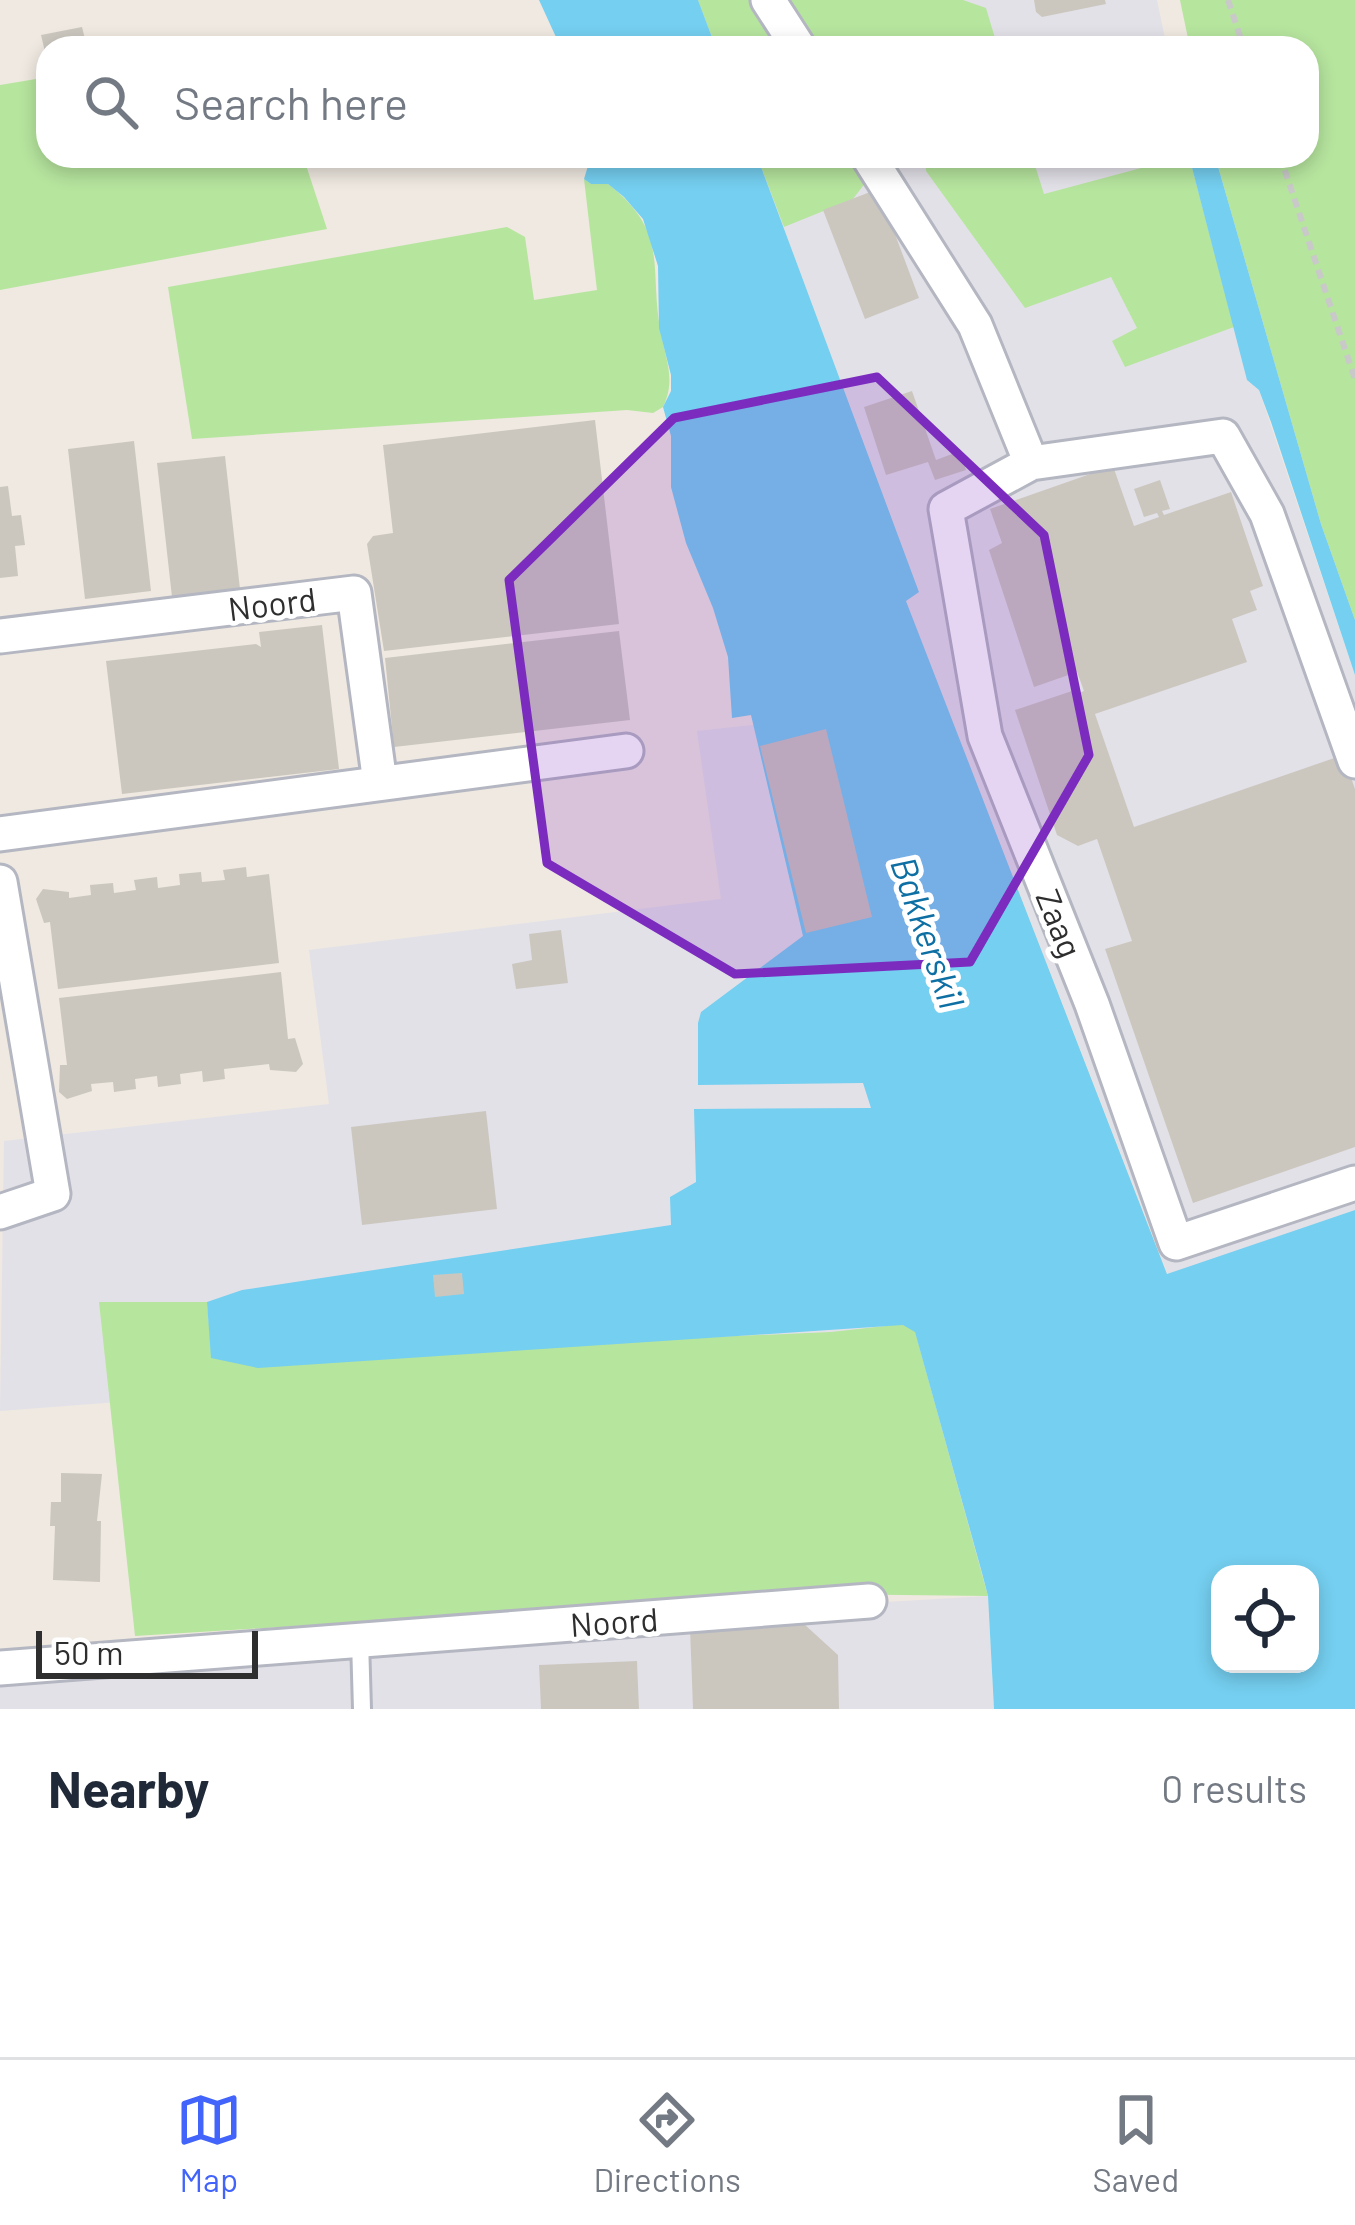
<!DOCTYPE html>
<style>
:root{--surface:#fff;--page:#f6f6f7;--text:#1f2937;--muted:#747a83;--line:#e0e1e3;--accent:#4264fb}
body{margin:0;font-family:Barlow,sans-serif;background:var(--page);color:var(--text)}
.controls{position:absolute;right:36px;bottom:36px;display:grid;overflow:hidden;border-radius:24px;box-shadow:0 6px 18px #0003}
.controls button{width:108px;height:108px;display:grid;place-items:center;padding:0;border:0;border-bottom:3px solid var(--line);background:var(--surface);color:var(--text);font:60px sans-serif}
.scale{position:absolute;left:36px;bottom:30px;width:222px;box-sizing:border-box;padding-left:12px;border:6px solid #2e2e2e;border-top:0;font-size:33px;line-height:42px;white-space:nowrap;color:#2e2e2e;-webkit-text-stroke:9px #fff;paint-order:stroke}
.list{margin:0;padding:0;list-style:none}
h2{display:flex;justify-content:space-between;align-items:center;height:156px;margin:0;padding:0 48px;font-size:51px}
h2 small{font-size:39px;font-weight:400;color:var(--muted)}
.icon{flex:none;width:66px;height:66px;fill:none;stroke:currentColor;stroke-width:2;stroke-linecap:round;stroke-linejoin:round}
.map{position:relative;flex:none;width:1355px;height:1709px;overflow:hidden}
.search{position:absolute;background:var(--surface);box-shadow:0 6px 18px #0003;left:36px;right:36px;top:36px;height:132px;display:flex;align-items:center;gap:30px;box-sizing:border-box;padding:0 42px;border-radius:36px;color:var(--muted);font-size:45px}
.sheet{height:348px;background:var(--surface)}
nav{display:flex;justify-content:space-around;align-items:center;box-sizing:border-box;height:168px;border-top:3px solid var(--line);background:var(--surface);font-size:33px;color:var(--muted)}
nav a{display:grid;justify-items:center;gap:6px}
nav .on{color:var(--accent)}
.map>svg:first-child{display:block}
</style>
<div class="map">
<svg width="1355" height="1709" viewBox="0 0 1355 1709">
<rect width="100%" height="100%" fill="#efe9e1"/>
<path fill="#e3e1e8" d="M698 0H1157L1167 48H716Z
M757 156H1189L1259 390 1355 675V1210L1168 1275 906 601 919 591Z
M827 717 1021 1333 0 1411 4 1141 329 1104 309 950 721 899 697 731Z
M988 1596 994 1709H0V1654Z"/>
<path fill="#b6e59e" d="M698 0H755L784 48H716Z
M790 0H963L986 8 998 48H819Z
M1180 0H1355V620L1321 524 1215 156H1307V48H1190Z
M48 77V156H303L327 229 0 290V85Z
M757 156H850L866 182 853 199 784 227Z
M1032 156 1044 194 1156 164V156H1189L1234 327 1125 367 1112 341 1137 328 1111 277 1025 308 926 171 925 157Z
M584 179 591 184H608C671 233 648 268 661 333 666 361 676 380 663 407L653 413 627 410 192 439 168 287 507 227 525 237 534 300 597 290Z
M99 1302H207L212 1358 831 1332 903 1324 915 1331 988 1596 818 1594 135 1636Z"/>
<path fill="#75cff0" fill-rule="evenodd" d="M539 0H698L716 48H561Z
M591 156H757L919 592 906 601 1167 1274 1355 1210V1709H994L988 1596 982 1573 915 1332 903 1325 258 1368 211 1358 207 1302 242 1290 671 1225 670 1197 696 1182 694 1109 871 1108 863 1083 698 1085V1023L701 1012 803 936 751 715 732 718 728 657 713 608 686 543 671 487V436L663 407 671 391V375L659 328 658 266 643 219 624 197 608 184H591L584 179ZM1220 1574H1310V1664H1220Z
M1189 156H1215L1321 524 1355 620V675L1271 422 1259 390 1247 380Z"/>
<path fill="#cbc7bf" d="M1034 0H1105L1106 4 1042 17 1036 12Z
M82 27 87 47 48 48 46 56 41 35Z
M878 189 919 298 865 319 823 210Z
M912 391 936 460 960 451 966 470 935 480 928 462 886 475 864 407Z
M595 420 619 624 384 651 367 544 373 536 393 533 383 445Z
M134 441 151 591 85 599 68 449Z
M225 456 240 589 172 597 157 463Z
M1113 466 1134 526 1159 517 1157 513 1144 517 1134 489 1160 480 1170 509 1162 511 1164 515 1231 492 1263 586 1250 591 1257 610 1232 619 1247 662 1095 714 1134 827 1343 755 1355 789V1147L1193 1203 1105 949 1132 941 1097 839 1078 846 1057 835 1015 710 1075 690 1076 694 1084 691 1077 672 1034 687 989 550 1002 543 990 509Z
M8 486 12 516 21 515 25 545 15 546 18 576 0 578V487Z
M322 625 339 769 122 794 106 661 256 644 261 647 259 632Z
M619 631 630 720 394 747 385 658Z
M826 729 872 917 806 933 760 746Z
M246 867 247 877 269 874 279 963 58 989 50 922 44 923 36 899 43 889 69 892V898L91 895 90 885 113 883 114 893 136 890 134 880 157 877 158 888 180 885 179 874 201 872 202 882 225 880 223 870Z
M561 930 568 983 516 989 512 964 532 960 529 934Z
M281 972 288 1039 295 1038 303 1064 296 1072 270 1070 269 1064 224 1069 225 1079 203 1082 202 1071 180 1074 181 1084 158 1087 157 1076 135 1079 136 1089 114 1092 113 1082 91 1084 92 1091 67 1099 59 1092 60 1065H67L59 998Z
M486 1111 497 1209 362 1225 351 1127Z
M462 1273 464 1294 435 1297 433 1275Z
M61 1473 102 1474 97 1521H101L100 1582 53 1580 55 1526H50L51 1502H61Z
M804 1624 838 1655 839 1709H693L690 1628Z
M637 1661 639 1709H541L539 1665Z"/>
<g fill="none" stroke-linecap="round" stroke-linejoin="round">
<defs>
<path id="lane" d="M360 1640 362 1709"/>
<path id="street" d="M768 0 799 48
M868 156 975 325 1031 463
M0 636 354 593 380 783
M1355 761 1267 514 1223 436 1031 463 946 509 985 736 1092 1004 1176 1243 1355 1183
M0 834 626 751
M0 882 53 1194 0 1212
M0 1668 869 1601"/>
</defs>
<use href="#lane" stroke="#b4b7c1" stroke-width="22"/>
<use href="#street" stroke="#b4b7c1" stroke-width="39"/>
<path stroke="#c9c9c9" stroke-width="6" stroke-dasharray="9 6" stroke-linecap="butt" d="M1228 0 1244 48
M1280 156 1355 379"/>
<use href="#lane" stroke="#fff" stroke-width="16"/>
<use href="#street" stroke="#fff" stroke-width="33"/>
</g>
<path fill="#7b2cbf" fill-opacity="0.2" stroke="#7b2cbf" stroke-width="9" stroke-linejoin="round" d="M877 377 1044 535 1089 755 970 962 735 974 547 863 509 580 674 418Z"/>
<g text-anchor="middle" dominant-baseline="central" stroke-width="10" stroke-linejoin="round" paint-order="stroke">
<g font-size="33" fill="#2e2e2e" stroke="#fff">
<text transform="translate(272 603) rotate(-7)">Noord</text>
<text transform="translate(1060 923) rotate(68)">Zaag</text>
<text transform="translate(614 1621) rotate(-4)">Noord</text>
</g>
<g font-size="36" font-style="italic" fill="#0d6fa3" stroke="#fff">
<text transform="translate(929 932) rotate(71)">Bakkerskil</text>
</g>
</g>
</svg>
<div class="controls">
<button><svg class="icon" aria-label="locate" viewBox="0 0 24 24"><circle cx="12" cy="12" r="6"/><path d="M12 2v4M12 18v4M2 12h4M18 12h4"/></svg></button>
</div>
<div class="scale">50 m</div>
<div class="search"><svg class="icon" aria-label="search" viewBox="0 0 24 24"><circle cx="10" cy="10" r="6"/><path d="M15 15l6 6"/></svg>Search here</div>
</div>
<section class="sheet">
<h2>Nearby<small>0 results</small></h2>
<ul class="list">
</ul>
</section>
<nav>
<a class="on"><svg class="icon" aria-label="map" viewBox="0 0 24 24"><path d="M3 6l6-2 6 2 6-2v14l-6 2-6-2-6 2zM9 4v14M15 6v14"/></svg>Map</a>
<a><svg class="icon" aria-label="directions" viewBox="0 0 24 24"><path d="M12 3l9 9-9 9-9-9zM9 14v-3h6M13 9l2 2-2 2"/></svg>Directions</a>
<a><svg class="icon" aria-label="saved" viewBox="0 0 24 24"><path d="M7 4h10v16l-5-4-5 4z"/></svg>Saved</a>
</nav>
